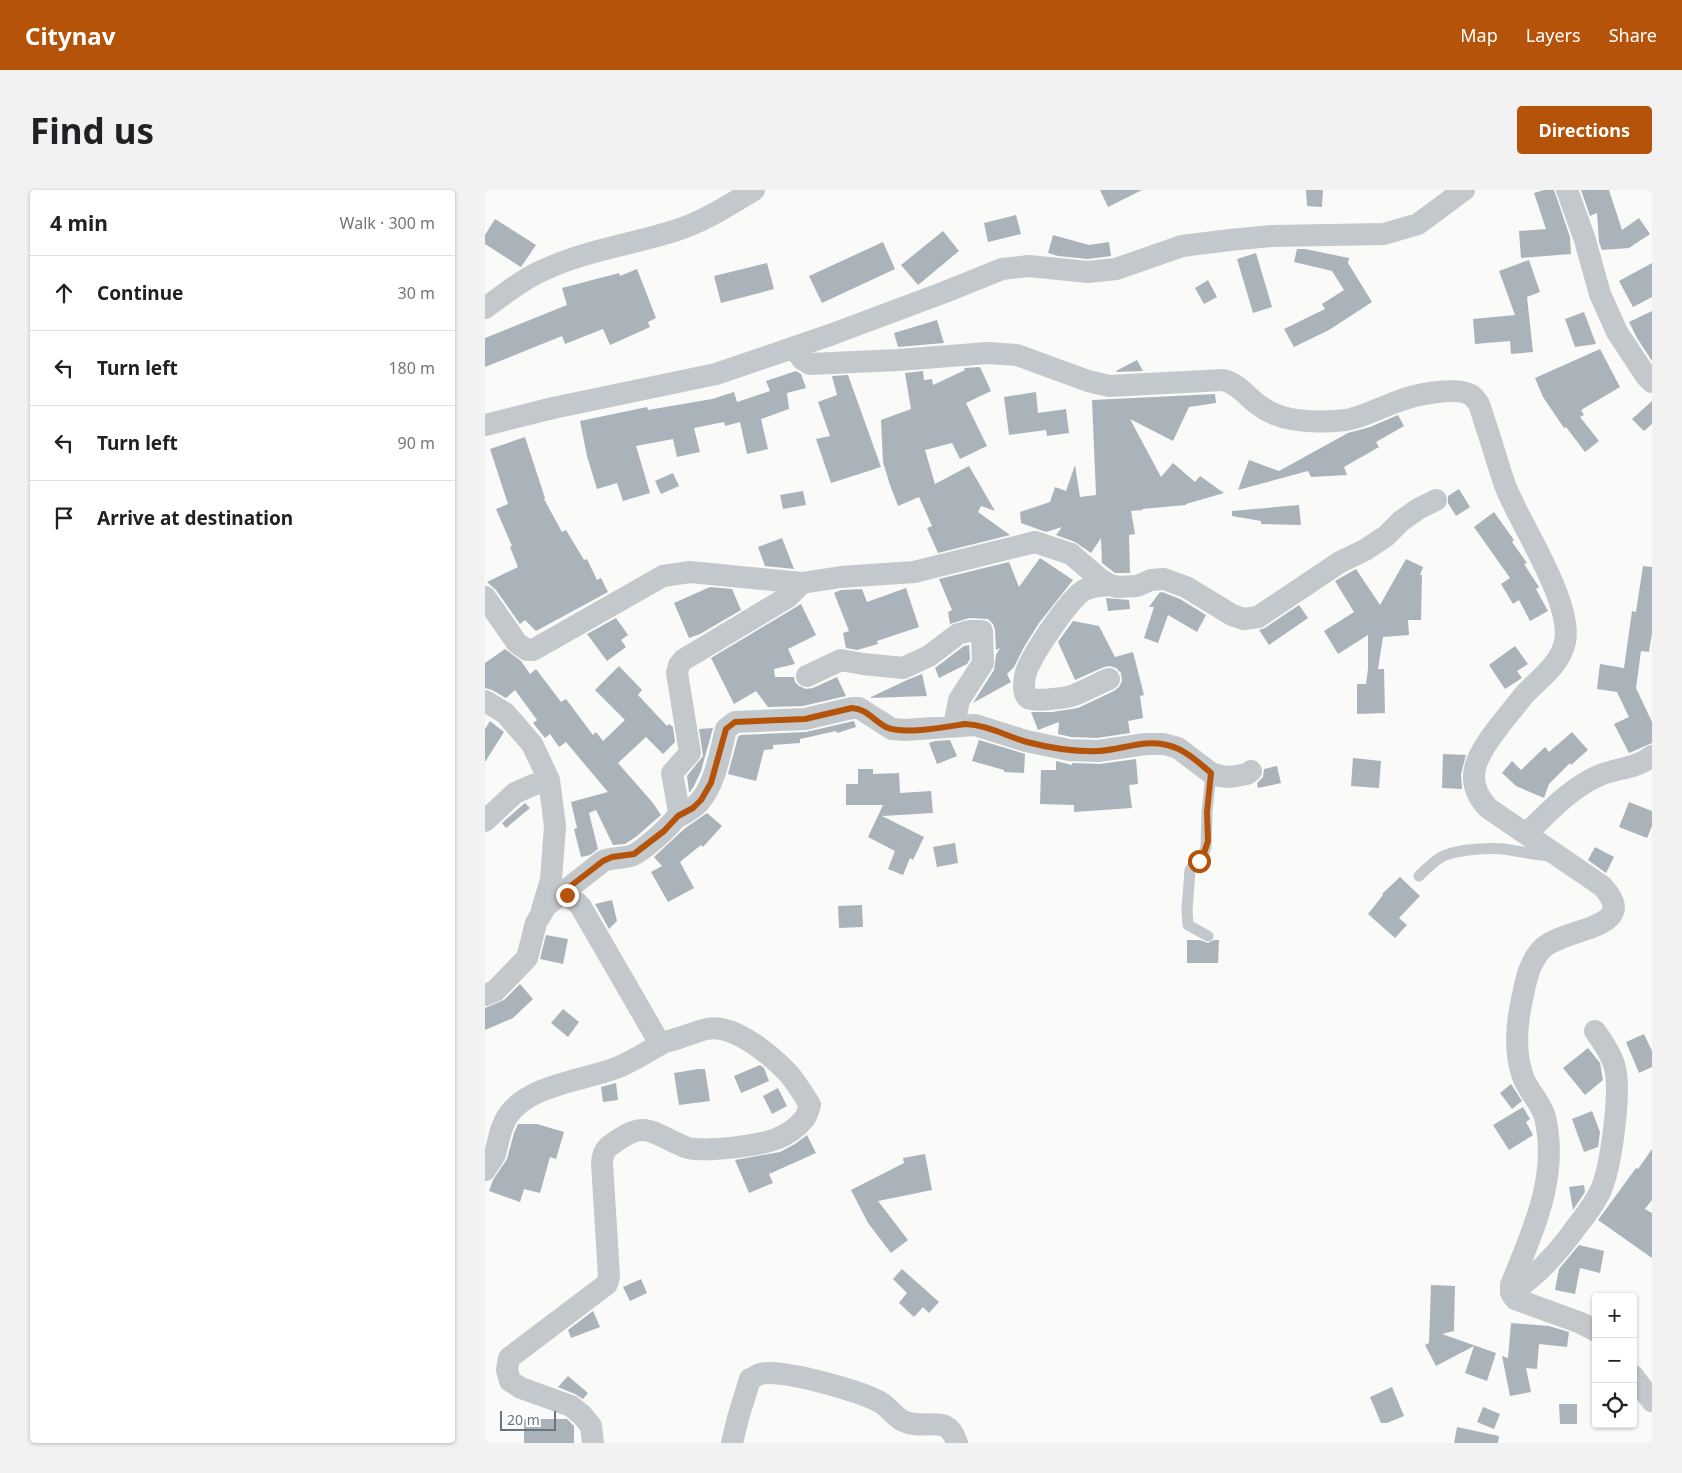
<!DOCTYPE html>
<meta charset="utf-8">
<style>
:root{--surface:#fff;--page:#f2f2f2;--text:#202124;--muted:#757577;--line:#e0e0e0;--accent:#b45309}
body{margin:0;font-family:"Noto Sans",sans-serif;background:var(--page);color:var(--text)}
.controls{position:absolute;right:15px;bottom:15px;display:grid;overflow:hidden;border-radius:5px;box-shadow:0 1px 4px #0004}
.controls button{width:45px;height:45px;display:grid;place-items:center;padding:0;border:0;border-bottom:1px solid var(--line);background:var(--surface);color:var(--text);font:25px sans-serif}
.scale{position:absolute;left:15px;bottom:12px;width:56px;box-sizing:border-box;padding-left:5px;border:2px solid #657683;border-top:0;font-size:14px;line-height:18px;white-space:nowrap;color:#657683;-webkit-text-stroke:4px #fff;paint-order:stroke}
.stop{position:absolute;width:15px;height:15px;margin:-11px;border:4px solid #b45309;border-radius:50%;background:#fff}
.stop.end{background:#b45309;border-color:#fff;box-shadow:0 1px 5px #0008}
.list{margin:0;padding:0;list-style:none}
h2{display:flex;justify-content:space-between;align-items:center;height:65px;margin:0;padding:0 20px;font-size:21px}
h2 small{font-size:16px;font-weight:400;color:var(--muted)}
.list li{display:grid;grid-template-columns:32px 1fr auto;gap:15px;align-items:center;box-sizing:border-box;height:75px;padding:0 20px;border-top:1px solid var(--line)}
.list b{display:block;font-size:19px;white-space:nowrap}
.list em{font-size:16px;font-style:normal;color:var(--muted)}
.icon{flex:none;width:28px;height:28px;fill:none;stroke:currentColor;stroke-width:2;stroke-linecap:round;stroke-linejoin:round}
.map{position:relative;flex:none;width:1167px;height:1253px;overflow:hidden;border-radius:5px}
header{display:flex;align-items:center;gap:30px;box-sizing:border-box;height:70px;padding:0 25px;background:var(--accent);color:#fff}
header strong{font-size:24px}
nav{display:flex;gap:28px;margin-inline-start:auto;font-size:18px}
.intro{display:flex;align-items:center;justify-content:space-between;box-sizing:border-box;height:120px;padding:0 30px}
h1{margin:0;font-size:35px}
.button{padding:12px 22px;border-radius:5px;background:var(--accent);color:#fff;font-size:18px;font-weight:700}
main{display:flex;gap:30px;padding:0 30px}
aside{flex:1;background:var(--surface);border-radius:5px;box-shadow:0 1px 4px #0004}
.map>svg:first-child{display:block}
</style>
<header>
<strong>Citynav</strong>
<nav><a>Map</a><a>Layers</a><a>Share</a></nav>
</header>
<div class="intro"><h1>Find us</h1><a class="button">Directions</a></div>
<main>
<aside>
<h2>4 min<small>Walk · 300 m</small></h2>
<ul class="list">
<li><svg class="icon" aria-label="ahead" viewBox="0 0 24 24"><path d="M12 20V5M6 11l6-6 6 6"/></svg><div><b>Continue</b></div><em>30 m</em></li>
<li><svg class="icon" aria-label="left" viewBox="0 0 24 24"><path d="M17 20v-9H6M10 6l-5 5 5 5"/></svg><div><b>Turn left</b></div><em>180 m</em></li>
<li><svg class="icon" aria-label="left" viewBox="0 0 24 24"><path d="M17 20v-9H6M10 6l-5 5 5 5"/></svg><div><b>Turn left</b></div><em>90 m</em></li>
<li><svg class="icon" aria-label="arrive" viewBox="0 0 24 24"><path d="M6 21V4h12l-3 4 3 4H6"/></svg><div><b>Arrive at destination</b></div></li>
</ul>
</aside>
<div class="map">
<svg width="1167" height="1253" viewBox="0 0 1167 1253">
<rect width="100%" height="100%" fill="#fafaf8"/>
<path fill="#aab3b9" d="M615 0H657L623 17Z
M821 0H838L837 17 822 16Z
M1059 0H1069L1085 47 1086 64 1036 68 1034 41 1061 39 1049 3Z
M1096 0H1124L1137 40 1154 28 1165 44 1144 58 1117 60 1114 52 1112 23 1105 26Z
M531 25 536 44 503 52 499 33Z
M10 29 51 55 36 77 0 54V45Z
M458 41 474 61 433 95 416 75Z
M568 45 604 55 624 52 626 66 603 69 573 66 563 63Z
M398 52 410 79 337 113 324 86Z
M812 59H820L864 68 863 73 887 112 844 140 809 157 799 139 840 119 837 114 859 100 847 81 809 72Z
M771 63 787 117 768 123 752 69Z
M1044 70 1055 102 1042 107 1048 162 1026 164 1025 151 990 154 988 129 1030 125 1014 81Z
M282 73 289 99 236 113 229 86Z
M1167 73V107L1148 117 1134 91Z
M152 79 171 128 163 132 165 137 125 155 118 139 80 154 77 146 0 177V148L82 115 77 98 134 83 135 86Z
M723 90 732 107 719 114 710 98Z
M1167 121V171L1152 148 1144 132Z
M1099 122 1111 154 1090 157 1080 129Z
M452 130 459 153 413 157 409 143Z
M1115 159 1135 197 1096 220 1099 225 1095 227 1114 251 1100 262 1081 237 1079 238 1058 207 1050 188Z
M652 170 658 181 632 182 631 181Z
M495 177 506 201 481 213 502 256 475 269 467 253 440 260 450 294 484 276 510 321 496 316 493 322 525 345 453 363 442 338 447 336 434 307 413 316 405 295 398 272 396 230 426 219 420 183 438 181 439 190 447 189 448 195 480 180 479 178Z
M311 181 316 184 321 198 302 203 304 219 276 229 283 259 262 264 255 232 240 236 239 232 209 238 215 262 192 267 188 249 151 256 165 303 138 311 132 293 112 299 102 266 95 231 162 217 163 220 227 209 249 202 252 212 285 201 281 191Z
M363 185 396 277 346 293 331 249 345 246 333 212 352 205 347 186Z
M551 202 553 223 581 219 584 243 562 246 561 240 524 245 519 207Z
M730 204 731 213 704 217 688 251 645 229 676 287 688 273 710 292 715 286 739 303 701 314V315L657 319 658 320 646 321 650 344 644 345 645 383H630L617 373 616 348 606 363 590 352 571 345 577 337 561 342 536 333 535 322 565 312 570 297 581 301 590 275 595 307 611 305 607 210Z
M1167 211V234L1159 241 1147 229Z
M913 225 919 236 891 252 894 257 859 277 862 285 826 287 823 281 753 300 764 270 794 281 863 243 885 237Z
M40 247 60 308 59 309 77 342 81 340 99 370 102 369 112 390 116 388 123 402 51 441 40 430 35 434 11 400 2 392 33 377 25 357 27 356 11 319 23 314 5 259Z
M188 283 194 296 176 304 170 291Z
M974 299 985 317 971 326 963 313V306Z
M318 301 321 315 298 319 295 305Z
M814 315 816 335 776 334V331L747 326V321Z
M1009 322 1029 350 1027 352 1042 373 1039 374 1054 397 1051 399 1063 421 1045 431 1034 410 1028 414 1016 394 1025 388 989 337Z
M297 348 309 379 280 376 273 357Z
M555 368 588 390 554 433 539 457 529 477 522 484 526 492 488 513 509 480 511 465 515 458 511 460 510 440 508 434 503 429 484 428 465 434 463 422 467 420 454 389 524 372 534 397Z
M921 369 938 377 935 385H937L936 430H923L924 445 898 447 893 479H899L900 523 872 524V494H881L883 479V445L853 464 839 441 869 422 850 391 871 379 895 415Z
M1158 376 1167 377V443L1164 462 1156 461 1151 498 1167 532V553L1144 563 1129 534 1144 527 1132 502 1112 499 1115 474 1139 478 1147 421 1151 422Z
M225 397 247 399 256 420 215 444 204 448 189 413Z
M421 398 434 437 392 451 393 454 372 460 361 458 358 443 364 441 349 403 356 400 377 399 382 412Z
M677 402 695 409 721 425 712 442 683 425 673 453 659 448 669 417H664L674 403Z
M621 408 644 410 645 419 623 421Z
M316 414 331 445 303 459 310 474 289 479 290 487H309L310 492 314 496 321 499 328 498 352 487 361 506 318 516 283 517 271 501 249 514 226 468Z
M814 415 823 428 784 455 774 440 780 438Z
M131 428 143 445 136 450 141 457 122 471 102 444Z
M588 431 614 436 630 467 648 462 659 505 655 506 658 528 643 531 645 543 612 548 586 547 573 544 574 532 553 540 546 522H567L593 518 629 501 634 497 637 491 636 483 631 478 625 476 619 477 590 490 573 452Z
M484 455 485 469 482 474 454 488 450 478 479 456Z
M1030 456 1043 474 1032 481 1037 488 1020 499 1004 475Z
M20 459 36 471 45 484 51 479 76 512 81 509 108 545 111 542 118 551 140 530 110 500 134 476 157 500 153 505 182 536 184 534 188 537 190 552 178 564 161 547 133 573 168 613 176 625 152 646 140 654 128 655 111 620 104 623 113 659 105 665 96 667 89 639 92 638 86 612 123 602 81 552 74 557 65 544 60 548 48 533 52 530 30 500 21 508 7 500 0 498V473Z
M437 484 442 506 384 508 422 490Z
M5 531 19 542 0 572V539Z
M369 531 371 537 352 543 351 541 315 549V553L288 555V559L279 560 271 591 243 584 253 547 255 545 321 542Z
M228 538 216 581 209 596 205 602H204L202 586 218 566 214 539Z
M1087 542 1103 560 1086 575 1085 573 1064 594 1059 608 1031 596 1017 583 1027 571 1036 580 1060 557 1064 562Z
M465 550 472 566 452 574 444 553 450 551Z
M494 550 540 564 539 583 519 582V580L487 571Z
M958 564 981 565 976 584 977 599 957 598Z
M868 568 896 571 894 598 866 596Z
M651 569 653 594 644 595 647 618 589 622V615L555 614 556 580H571V571L587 575V573L615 574Z
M792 576 796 593 773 598 772 593 778 587 779 579Z
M373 579H388V584L414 583 415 603 446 601 448 623 397 626 439 647 428 670 425 668 418 685 403 679 410 661 383 647 398 615H361V594H373Z
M1144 612 1167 621V636L1162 648 1134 637Z
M40 613 45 618 21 638 17 633Z
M222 623 237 636 218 657 216 655 195 672 209 698 183 712 166 682 177 676 169 667 199 639Z
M470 653 473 673 452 677 448 657Z
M1110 657 1129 667 1121 683 1103 670Z
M915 687 935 706 914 728 922 735 910 748 883 724 898 705 897 704Z
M127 710 132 731 124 739 110 714Z
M377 715 378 737 354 738 353 716Z
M61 745 83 749 78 774 55 769Z
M702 750H715L723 753 729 750H734L733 773H702Z
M35 794 48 809 28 828 0 840V818L19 810Z
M78 819 94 832 83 847 66 833Z
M1159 844 1167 861V877L1154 883 1141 852Z
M1103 858 1115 873 1118 890 1100 905 1078 878Z
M275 875 279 878 284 891 256 903 249 886Z
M213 879H220L225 911 194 915 189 883Z
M131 893 133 910 118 912 116 897Z
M1026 894 1037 911 1027 919 1015 903Z
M293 898 302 916 287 924 278 906Z
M1038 917 1045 929 1041 932 1048 945 1024 960 1008 935Z
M1107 921 1115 942 1113 957 1099 962 1087 929Z
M33 934H52L79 942 71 969 65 967 55 1003 39 999 35 1012 4 1001 8 990 22 969 29 943Z
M322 945 331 963 284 984 288 993 264 1003 250 970 295 962 310 954Z
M1167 959V1010L1160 1019 1167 1023V1068L1113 1030 1151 978 1153 979Z
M440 964 447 1000 393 1011 423 1050 406 1063 383 1033 366 1000 419 973 418 968Z
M1099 995 1100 1002 1088 1020 1084 997Z
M1094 1055 1119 1061 1115 1083 1095 1078 1090 1104 1070 1100 1074 1079Z
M417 1079 454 1112 444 1123 438 1117 429 1127 414 1113 422 1103 408 1089Z
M156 1089 162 1103 145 1111 138 1097Z
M946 1095 970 1096 969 1141 957 1144 1011 1163 1002 1191 980 1183 989 1156 951 1176 940 1155 944 1153Z
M108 1121 115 1137 86 1148 83 1140Z
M1026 1133 1064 1136 1084 1142 1082 1157 1054 1154 1052 1179 1041 1178 1046 1202 1025 1206 1017 1166 1023 1168Z
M83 1186 103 1203 98 1209 90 1204 73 1197Z
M907 1197 919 1226 902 1233H896L885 1207Z
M1074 1214H1092V1234H1075Z
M998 1217 1015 1224 1009 1239 992 1232Z
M39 1229H82L89 1236V1253H39Z
M972 1237 1014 1246 1013 1253H969Z"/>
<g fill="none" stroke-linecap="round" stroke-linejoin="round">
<path stroke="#c3c8cc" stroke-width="11" d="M934 686C941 679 949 671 958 666 974 659 1008 657 1025 660 1039 662 1052 666 1068 666
M723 746 703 735 702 720 705 680 708 675 718 666 721 657 722 622 726 583"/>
<path stroke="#c3c8cc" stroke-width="22" d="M1082 0 1100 50 1115 104 1132 142 1161 186 1167 192
M0 118C20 104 39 88 61 79 102 60 149 54 192 40 220 31 244 15 269 0
M309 157 317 169 325 174 413 170 503 163 532 165 603 191 624 196 738 190C754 194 762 207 775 216 797 233 834 233 861 230 879 227 894 218 911 212 928 205 970 196 986 205 989 207 991 210 994 214 999 230 1005 247 1010 264 1014 276 1017 289 1022 300 1037 337 1088 413 1080 452 1075 475 1054 489 1039 505 1031 515 1023 525 1015 535 994 563 975 588 1003 618L1117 696C1159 741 1075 737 1056 760 1045 772 1041 789 1038 805 1032 829 1029 860 1037 884 1041 899 1056 912 1060 927 1074 987 1048 1040 1026 1095V1103L1030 1109 1096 1133 1111 1141
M0 235 68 218 231 184 345 145 460 102 517 79 544 76 603 82 631 79 697 56 745 50 787 46 899 44 933 34 979 0
M0 407 32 453 42 460H48L178 386 205 382 317 393
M322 486 356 470 378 474 418 478 444 466 473 444 484 441H497L498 473 474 510 469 536
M624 489C612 494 600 501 589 505 582 508 549 512 543 508 537 503 539 489 541 482 548 463 580 416 595 403 603 396 614 396 625 395
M0 511 20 523 47 554 64 590 70 636 66 690 57 720
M193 627C201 622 210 618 215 611 231 592 235 562 241 539L250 532 320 529 367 518H374L407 539 420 540 490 535 541 551 584 560 613 561 661 554H679L693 558 726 583 735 586 745 587 762 584 766 581
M0 631 30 603 48 595 64 590
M1041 644C1063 623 1084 599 1113 586 1131 578 1151 579 1167 566
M74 705C86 706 89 709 96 717L174 852C182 854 211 841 222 839 248 833 286 865 303 883 312 893 318 904 325 915 323 920 322 926 319 929 312 938 301 945 291 949 272 956 223 962 203 958 199 957 194 954 189 952 163 939 156 933 130 952 121 958 118 961 117 973L124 1086 122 1094 24 1168 22 1180 25 1191 36 1198 86 1216 97 1225 106 1236 108 1253
M0 805 10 801 42 768 51 733 61 716 118 671C128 667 138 669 148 665 159 660 191 632 194 622L187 583 205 563 192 483 194 475 198 470 303 407 317 393 356 387 429 382 550 352 586 364 615 389 625 395 633 397 652 396 666 390 679 389 701 397 747 425 759 429 773 427 855 372 880 360 901 346 916 331 933 319 951 310
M0 980C3 975 8 969 10 964 14 950 15 936 24 924 47 894 97 891 131 878 147 872 163 861 178 853
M1026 1103C1053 1085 1073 1063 1092 1036 1101 1025 1109 1014 1115 1002 1126 979 1136 903 1130 878 1127 865 1118 852 1110 841
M1148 1186 1167 1211
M247 1253 253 1228 265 1189C268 1188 272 1185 275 1184 294 1178 381 1202 398 1214 405 1219 410 1227 418 1231 442 1242 462 1221 472 1253"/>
</g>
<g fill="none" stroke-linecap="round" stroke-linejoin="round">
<path stroke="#b45309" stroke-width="6" d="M82 705H74L118 671 127 667 149 664 179 641 193 626 208 618 216 610 226 593 241 539 250 532 320 529 367 518C382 519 389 531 401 537 418 545 461 537 480 534 502 535 521 546 542 552 565 558 590 562 614 561 635 560 661 549 682 555 700 559 713 572 726 583L722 622 723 651 718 666 714 671"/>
</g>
</svg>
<div class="controls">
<button>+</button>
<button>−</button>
<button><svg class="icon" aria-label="locate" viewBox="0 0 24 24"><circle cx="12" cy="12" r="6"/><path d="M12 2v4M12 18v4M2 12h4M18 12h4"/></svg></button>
</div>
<div class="scale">20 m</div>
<div class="stop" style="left:714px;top:671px"></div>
<div class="stop end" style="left:82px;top:705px"></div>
</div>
</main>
